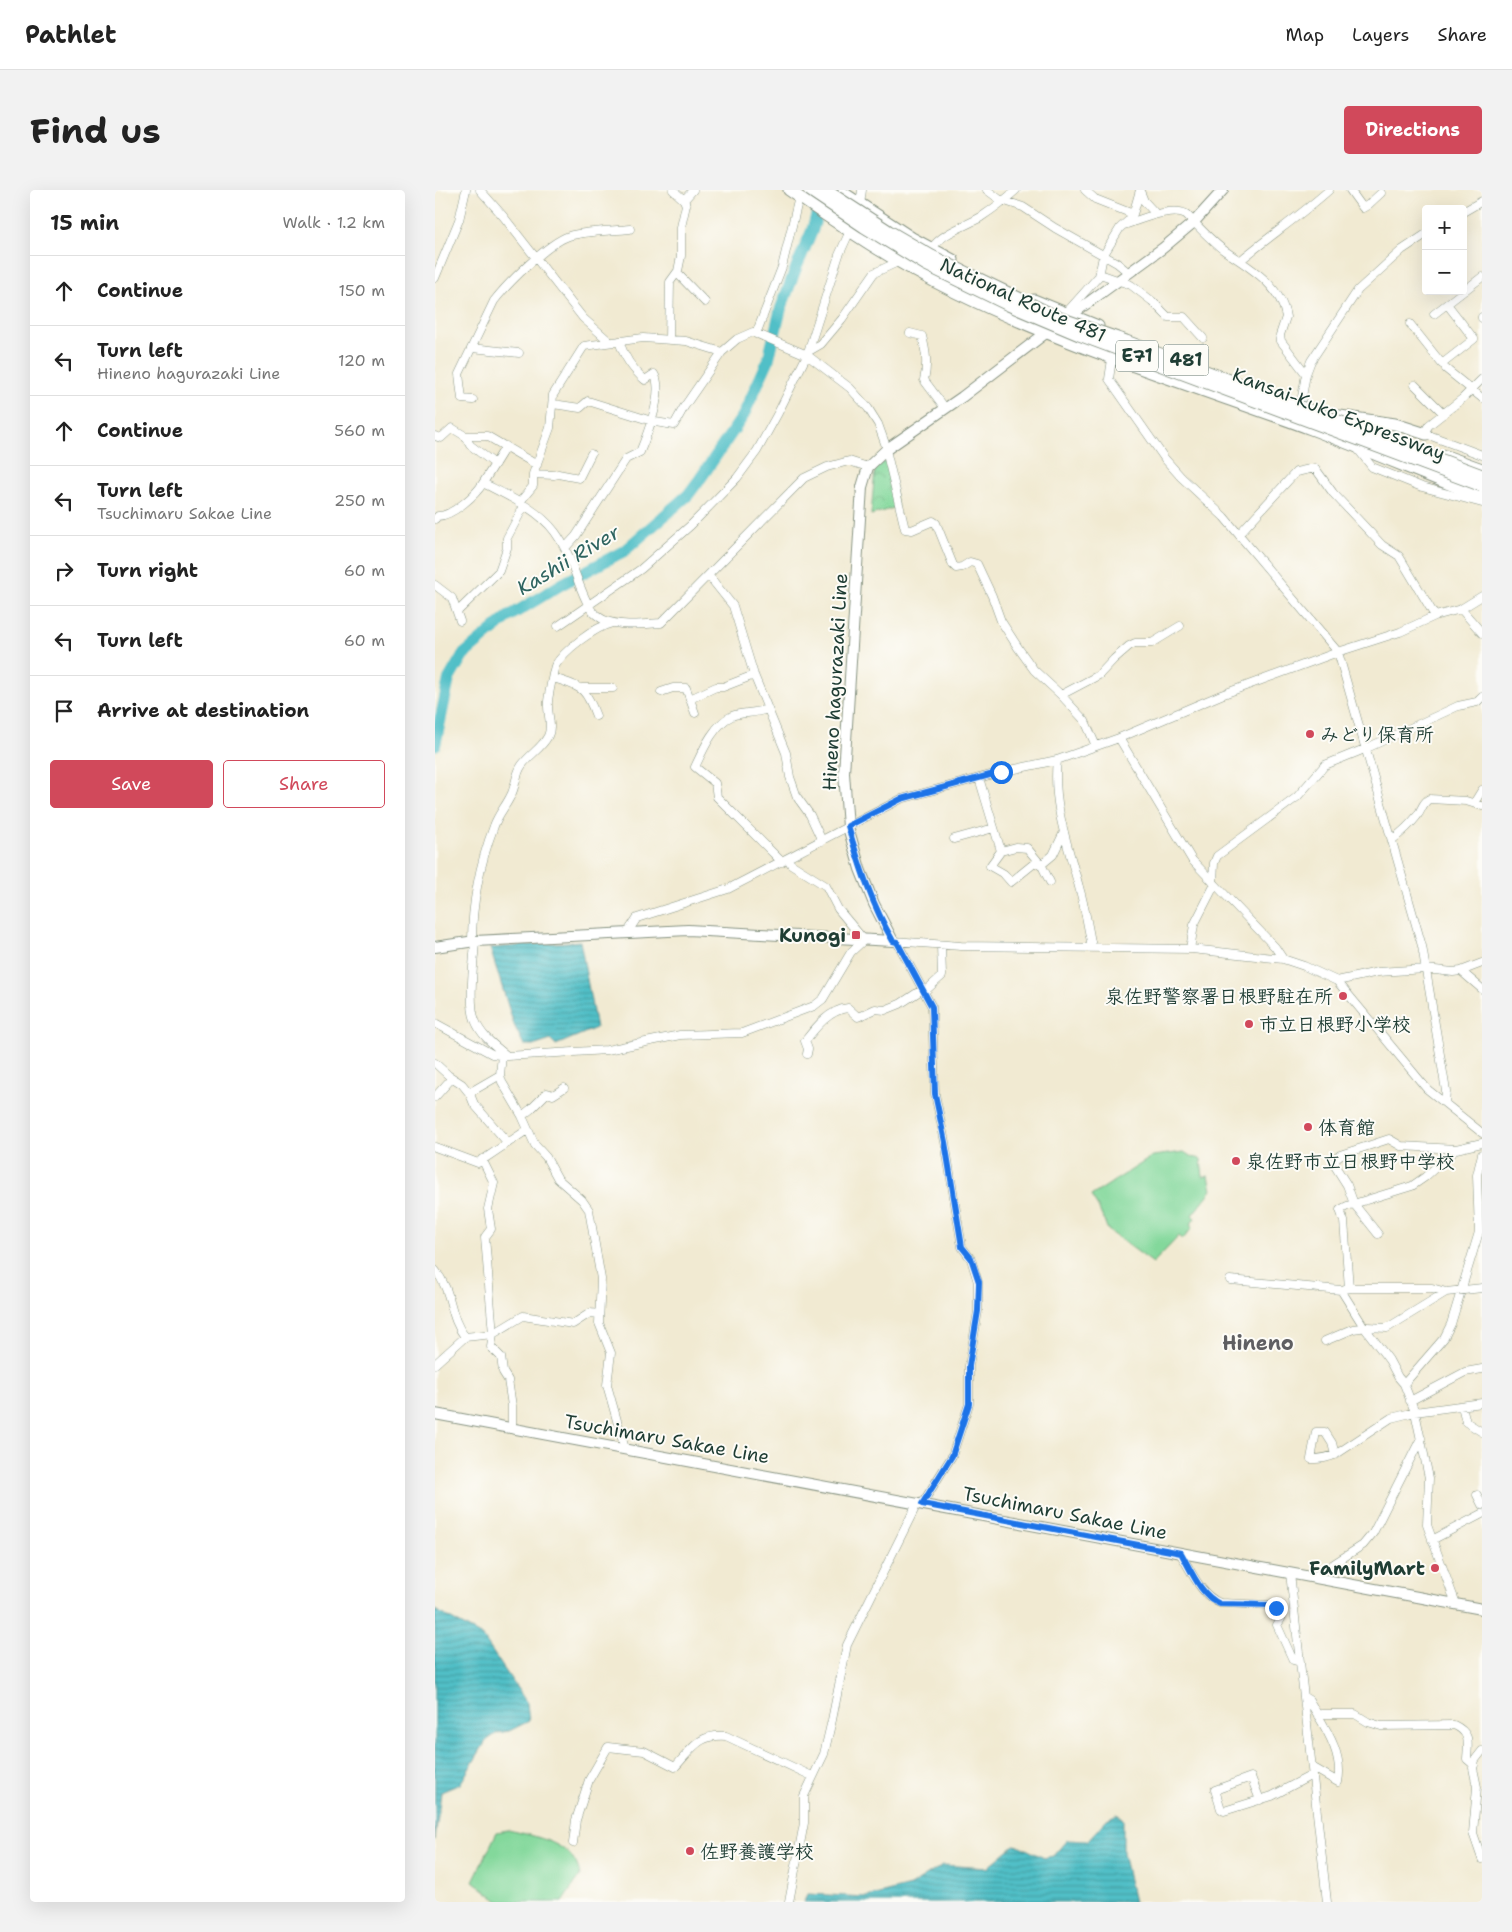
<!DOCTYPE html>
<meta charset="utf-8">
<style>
:root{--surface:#fff;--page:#f2f2f2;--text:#222;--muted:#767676;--line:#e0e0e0;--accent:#d1495b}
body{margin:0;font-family:"Shantell Sans","Klee One",sans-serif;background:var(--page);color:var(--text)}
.controls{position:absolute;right:15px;top:15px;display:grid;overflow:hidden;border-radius:5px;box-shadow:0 5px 20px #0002}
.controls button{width:45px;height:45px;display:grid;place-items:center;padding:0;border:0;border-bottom:1px solid var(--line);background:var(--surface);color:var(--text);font:25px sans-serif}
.stop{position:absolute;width:15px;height:15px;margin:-11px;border:4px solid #1a73e8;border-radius:50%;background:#fff}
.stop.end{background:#1a73e8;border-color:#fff;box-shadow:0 1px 5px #0008}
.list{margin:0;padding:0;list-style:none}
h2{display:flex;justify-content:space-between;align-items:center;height:65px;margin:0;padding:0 20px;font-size:21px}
h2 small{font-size:16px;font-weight:400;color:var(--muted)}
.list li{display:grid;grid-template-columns:32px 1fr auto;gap:15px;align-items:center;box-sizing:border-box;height:70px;padding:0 20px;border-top:1px solid var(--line)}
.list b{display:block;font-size:19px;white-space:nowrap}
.list p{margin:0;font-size:16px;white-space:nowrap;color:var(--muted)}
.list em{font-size:16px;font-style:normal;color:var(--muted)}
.actions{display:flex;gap:10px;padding:15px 20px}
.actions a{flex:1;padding:11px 0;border:1px solid var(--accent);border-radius:5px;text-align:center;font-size:18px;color:var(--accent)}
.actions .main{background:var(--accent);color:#fff}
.icon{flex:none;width:28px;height:28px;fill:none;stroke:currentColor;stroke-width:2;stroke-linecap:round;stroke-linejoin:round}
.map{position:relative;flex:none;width:1047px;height:1712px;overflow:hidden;border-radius:5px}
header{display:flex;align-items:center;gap:30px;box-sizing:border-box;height:70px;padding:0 25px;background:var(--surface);border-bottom:1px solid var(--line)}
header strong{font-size:24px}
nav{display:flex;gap:28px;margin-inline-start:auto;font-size:18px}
.intro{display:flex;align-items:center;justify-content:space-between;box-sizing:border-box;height:120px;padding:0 30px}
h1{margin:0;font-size:35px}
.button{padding:12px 22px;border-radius:5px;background:var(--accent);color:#fff;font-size:18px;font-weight:700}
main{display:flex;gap:30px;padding:0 30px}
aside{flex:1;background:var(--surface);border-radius:5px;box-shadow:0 5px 20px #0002}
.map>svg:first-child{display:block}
</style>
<header>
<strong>Pathlet</strong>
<nav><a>Map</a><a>Layers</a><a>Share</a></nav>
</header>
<div class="intro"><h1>Find us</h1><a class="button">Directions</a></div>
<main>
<aside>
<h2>15 min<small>Walk · 1.2 km</small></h2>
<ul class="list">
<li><svg class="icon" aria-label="ahead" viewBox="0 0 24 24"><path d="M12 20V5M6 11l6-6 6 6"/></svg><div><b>Continue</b></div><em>150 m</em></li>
<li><svg class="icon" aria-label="left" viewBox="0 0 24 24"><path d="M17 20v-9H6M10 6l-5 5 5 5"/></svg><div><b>Turn left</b><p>Hineno hagurazaki Line</p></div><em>120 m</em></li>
<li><svg class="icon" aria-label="ahead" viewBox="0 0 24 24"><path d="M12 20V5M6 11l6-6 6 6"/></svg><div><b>Continue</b></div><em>560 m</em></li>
<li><svg class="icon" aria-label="left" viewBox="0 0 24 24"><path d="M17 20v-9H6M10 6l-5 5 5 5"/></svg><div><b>Turn left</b><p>Tsuchimaru Sakae Line</p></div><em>250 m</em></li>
<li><svg class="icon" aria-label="right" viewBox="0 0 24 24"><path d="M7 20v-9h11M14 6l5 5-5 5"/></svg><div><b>Turn right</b></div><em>60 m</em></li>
<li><svg class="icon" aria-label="left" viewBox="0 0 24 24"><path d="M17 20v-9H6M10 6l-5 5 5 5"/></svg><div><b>Turn left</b></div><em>60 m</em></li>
<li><svg class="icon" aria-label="arrive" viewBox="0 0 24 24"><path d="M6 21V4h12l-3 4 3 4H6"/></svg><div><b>Arrive at destination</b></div></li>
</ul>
<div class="actions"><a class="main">Save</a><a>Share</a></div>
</aside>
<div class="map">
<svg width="1047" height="1712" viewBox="0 0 1047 1712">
<defs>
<pattern id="park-crowns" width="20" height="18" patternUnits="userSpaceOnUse" patternTransform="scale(1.25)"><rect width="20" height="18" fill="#83d89b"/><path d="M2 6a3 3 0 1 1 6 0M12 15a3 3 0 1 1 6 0" fill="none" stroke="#71ba86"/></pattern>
<pattern id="water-rules" width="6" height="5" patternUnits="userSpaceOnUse" patternTransform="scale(1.25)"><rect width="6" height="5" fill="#51bfc7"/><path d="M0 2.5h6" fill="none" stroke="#439ca2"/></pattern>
</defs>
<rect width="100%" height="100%" fill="#fdfcf7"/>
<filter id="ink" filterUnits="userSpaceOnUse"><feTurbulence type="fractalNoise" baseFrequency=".02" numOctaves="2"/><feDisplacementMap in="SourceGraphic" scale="10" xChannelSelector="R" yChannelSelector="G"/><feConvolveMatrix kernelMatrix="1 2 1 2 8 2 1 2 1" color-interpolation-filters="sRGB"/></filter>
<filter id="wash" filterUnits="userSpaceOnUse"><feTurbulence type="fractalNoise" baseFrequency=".0096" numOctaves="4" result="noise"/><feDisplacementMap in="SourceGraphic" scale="20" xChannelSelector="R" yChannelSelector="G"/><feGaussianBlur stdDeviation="1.12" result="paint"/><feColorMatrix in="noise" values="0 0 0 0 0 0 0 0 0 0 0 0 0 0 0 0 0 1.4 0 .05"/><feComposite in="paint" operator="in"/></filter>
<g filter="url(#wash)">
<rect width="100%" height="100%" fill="#f1ead2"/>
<path fill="url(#park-crowns)" stroke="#518a68" d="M453 269 462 317 436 325 440 278Z"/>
<path fill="#83d89b" stroke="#518a68" d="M749 962 757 967 766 969 768 987 774 986 777 1000 757 1025 760 1028 755 1035 757 1038 748 1049 744 1046 718 1073 673 1040 663 1017 656 1006 718 966Z
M73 1640C100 1646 141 1653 145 1686L127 1712H65L38 1691 62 1642Z"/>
<path fill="url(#water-rules)" stroke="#387e7e" d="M145 751 161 838 121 855 116 850 101 855H89L79 835 55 758Z
M0 1420 47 1446 92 1513 94 1531 74 1541 62 1543 51 1551 25 1594 6 1602 0 1650Z
M682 1624 688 1629V1663L699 1712H369L372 1704 432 1707 475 1696 508 1675 552 1678 579 1655 585 1656 609 1668 618 1666 632 1650 652 1651 672 1629Z"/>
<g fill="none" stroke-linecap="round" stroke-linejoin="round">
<path stroke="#51bfc7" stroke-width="12" d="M0 555 14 489 28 465 73 427 127 394 189 361 253 305 265 289 308 226 333 171 346 118 361 78 377 41 386 10"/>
</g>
</g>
<g filter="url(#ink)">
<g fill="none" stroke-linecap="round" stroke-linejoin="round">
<defs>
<path id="minor" d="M45 0 68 26 148 128 175 152
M238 0 249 10
M552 0 564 9 588 17 620 38 682 73 694 83
M650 0 660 9 698 24
M915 0 928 18 933 15 946 3
M705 1 709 11 721 24
M425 15 427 0
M1028 22 1047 11
M689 35C704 30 736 16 751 24 763 36 776 51 790 61 814 77 846 95 851 127L845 145 846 151 871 184
M496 59C508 42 529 37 546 27 558 19 570 10 581 0
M806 70C835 46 866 25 894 0
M242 83 270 112
M665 84 696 95 717 111 733 127H749L768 148
M0 88 24 30 31 0
M631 123 664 86 668 66 685 38 694 30 699 21 705 0
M999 124 1047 87
M1047 127V128
M975 134 1007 174 1039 149 1012 114
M475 143 487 146C491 162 493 174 489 190L510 218
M321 144 347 77 364 7
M234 149 235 92 243 81 246 66V37L251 15 249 10 258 0
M37 158 84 163
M374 161 386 154 407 129 439 83 465 71
M677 169 674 189 730 269 746 287 789 327 903 462 987 756 1011 901 1010 913
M1011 179 1047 208
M980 195 1008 223
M38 210 27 209 24 184 59 111C73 93 113 53 134 46 150 41 178 41 195 39
M866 213 871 184 876 171 923 100 967 60 991 44
M118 214 145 218 153 211 220 232 239 235 249 217 287 162
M989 243 994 235 1027 209 1047 189
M991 244 1047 265
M0 246 6 248 17 238 30 246H52L102 275
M30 246 35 255 60 274
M922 258 937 277 987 297 1047 313
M451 260 470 339 477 340 498 331 501 333 518 375 521 378 527 377 535 372 542 374 557 406 566 431 584 459 599 480 626 505 650 531 661 556
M98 284 119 285 123 284 144 288 156 264
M48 293 71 256
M84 313 98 296V284L115 238 118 205 149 156 208 148 251 151 287 162 302 149 318 142 372 165 415 198 433 218 443 234 452 259
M0 329 3 326C17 326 41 305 48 293 73 306 103 319 120 342 138 366 141 394 155 418 157 422 165 428 169 430 186 437 209 434 226 433L369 288 392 277 414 271 433 277
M804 344 861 282 880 278 898 303 947 355 964 366 1000 426
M130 358 141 346 191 269 205 262C212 245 230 201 219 184L210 190C197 179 189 167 184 151
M274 386 298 416 319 485 351 563 355 587 362 607 375 625 387 651
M0 395 17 408 25 431
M1026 419 1047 443
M22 422 64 381 72 358V348L89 316
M123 436 206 379 256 335 302 288 322 261 343 223 372 165 404 65 414 43
M119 488C147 498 150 496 161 526
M147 498H178
M226 502 238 498H251L260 523
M626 505 664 485 679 469 694 456 700 453H717L745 436
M255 509 281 497H288L319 485
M332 519C321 524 304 522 297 526 279 534 268 560 260 577L280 593 282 607 347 672
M684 548 757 670 840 757 848 769
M622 570C617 614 633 655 644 697 650 717 653 737 657 757
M544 588 566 661 581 657 592 658 607 676 615 692
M1039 613 1047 600
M519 649 559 638
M957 650C966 643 975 635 982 626 987 620 987 613 994 609L1031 611 1047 616
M566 661 555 676 569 684 576 692 602 671
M606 675 618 665 629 642
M778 692 779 673 782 666 862 607 890 575 932 558 1023 516 1042 512 1047 507
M192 743 202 728 293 699 466 609 566 582 622 570 684 548 786 505 903 462 965 442 1000 426 1026 419 1047 406
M40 751C39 771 33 813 40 830 46 846 59 855 71 865
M458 751 526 756 757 759 848 769 869 776 902 791 992 899 1047 943
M37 752C37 713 45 673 59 636 63 624 72 615 77 603 81 594 81 583 87 575 95 564 107 558 113 546 118 536 112 524 113 512 113 508 119 478 120 476 129 460 160 437 177 433
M462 752 497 817 500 904 510 952 527 1057 536 1069 543 1092V1121L534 1176V1214L517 1266 487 1314
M755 759 759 735 780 694
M1026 781 1047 799
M902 791 943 782 991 779 1018 782 1026 781 1047 773
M489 802 507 786 506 755
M0 833 57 864 72 866 172 860 245 845 307 843 379 816 388 809 416 762 429 750 403 719 391 696 356 674 353 669
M372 864 373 859 370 851C381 837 394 820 413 818L423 827 440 819 450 820 465 814 488 799
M67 865 65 885 67 892 87 926 100 955 111 967 123 989 147 1010 154 1020 166 1089 164 1133 176 1163 172 1195 190 1259
M0 873 13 885 27 894 35 904 39 914 73 953
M34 903 65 885
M0 907 17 888
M87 926 96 919 112 903 118 905 129 898
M0 957 43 973 92 940
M47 969 59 993 53 1019 56 1039 50 1047 58 1144 56 1157 66 1167 68 1182 73 1190 77 1216V1239
M943 1044 919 1014 912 995 900 976V969L905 965 954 949 966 956 1021 959
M0 1080C19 1103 13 1125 30 1147
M795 1090 906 1100 929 1137 954 1170 963 1187 969 1194 980 1222 994 1288 992 1335 1021 1414
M914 1098 909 1031 905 1020 912 1016 977 996 990 987 1021 959 1047 953
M910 1099 916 1098H997L1011 1102 1047 1098
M890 1151 918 1139 932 1137 952 1138 1011 1102
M0 1174 30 1147 58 1144 88 1126 138 1134 155 1123 164 1124
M969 1194 1009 1148 1016 1134 1044 1042 1042 985 1047 964
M975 1211 1030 1182 1047 1179
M1027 1216 1031 1232 1047 1242
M900 1265 897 1253 890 1242H881L876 1269C887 1269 894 1268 903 1263L956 1228 980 1222 1047 1213
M1042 1305 1047 1315
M997 1350 1047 1324
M745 1363C756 1380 765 1405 785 1413L837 1415 841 1418 846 1429 842 1435 858 1470 865 1472
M855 1383 892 1712
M878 1387 928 1355 938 1343 986 1248
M869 1507 874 1510C888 1535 909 1562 903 1592L877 1577
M883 1526 886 1524H920L933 1532 946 1536 1019 1535C1036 1543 1033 1552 1032 1569L1039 1575
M1047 1561 1040 1570 1038 1578 1042 1597 1038 1643 1047 1669
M825 1610 816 1587 780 1600 786 1619 789 1621 837 1606 877 1585
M138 1653 141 1630 154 1590 173 1557 209 1561 240 1577C258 1558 263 1544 291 1546L377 1586
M354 1712 369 1633V1606L389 1564 397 1530 412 1455 482 1314"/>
<path id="major" d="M632 128 728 58 759 32 788 0
M458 751 439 714 425 679 413 637 409 583 427 297 433 277 452 259 527 207 616 139
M0 757 40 751 253 740 458 751
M0 1224 1047 1419"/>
<path id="highway" d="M354 0C407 37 461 73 520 102 634 158 757 195 876 239 934 261 990 285 1047 307
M404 0 477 48 518 70
M599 110 663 136
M905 226 960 234 991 244
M1011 266 1047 279"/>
</defs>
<use href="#minor" stroke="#889483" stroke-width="9"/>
<use href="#major" stroke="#889483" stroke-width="12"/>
<use href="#highway" stroke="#889483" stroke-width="13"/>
<use href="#minor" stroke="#fff" stroke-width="8"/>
<use href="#major" stroke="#fff" stroke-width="10"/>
<use href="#highway" stroke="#fff" stroke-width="11"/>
<defs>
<path id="highway-bridge" d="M374 0 429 37 491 75 573 115 644 145 1047 296
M391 0 454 41 497 66 625 128 691 151 1047 285"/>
</defs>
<use href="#highway-bridge" stroke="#889483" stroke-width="13" stroke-linecap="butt"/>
<use href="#highway-bridge" stroke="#fff" stroke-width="11"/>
</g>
</g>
<g fill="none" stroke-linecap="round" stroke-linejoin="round" filter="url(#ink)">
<path stroke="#1a73e8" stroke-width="6" d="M566 582 466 609 413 636C425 677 437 715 458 751L462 752 497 817 500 904 510 952 527 1057 536 1068 544 1092 543 1121 534 1176V1214L517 1266 487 1314 746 1363C756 1380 765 1405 785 1414L837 1415 841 1418"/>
</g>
<g fill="#d1495b" stroke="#fdfcf7" stroke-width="2">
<circle cx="875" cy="544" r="5"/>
<rect x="416" y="740" width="10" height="10" rx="2.5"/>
<circle cx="908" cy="806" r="5"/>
<circle cx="814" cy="834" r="5"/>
<circle cx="873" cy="937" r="5"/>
<circle cx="801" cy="971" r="5"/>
<circle cx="1000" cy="1378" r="5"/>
<circle cx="255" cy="1661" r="5"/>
</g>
<g text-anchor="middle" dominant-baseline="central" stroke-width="4" stroke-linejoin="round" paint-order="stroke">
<g fill="#fdfcf7" stroke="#62766e" stroke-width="1">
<rect x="681" y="150.5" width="42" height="31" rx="4"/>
<rect x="728.5" y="154.5" width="45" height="31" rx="4"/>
</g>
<g font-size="18" font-weight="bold" fill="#1f3d34">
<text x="702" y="166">E71</text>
<text x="751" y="170">481</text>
</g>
<g font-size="19" fill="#1f3d34" stroke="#fdfcf7">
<text transform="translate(588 110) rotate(24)">National Route 481</text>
<text transform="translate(904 224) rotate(21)">Kansai-Kuko Expressway</text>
<text transform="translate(400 492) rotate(-87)">Hineno hagurazaki Line</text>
<text transform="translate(232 1249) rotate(10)">Tsuchimaru Sakae Line</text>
<text transform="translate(630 1323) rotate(11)">Tsuchimaru Sakae Line</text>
</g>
<g font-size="19" font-weight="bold" fill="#1f3d34" stroke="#fdfcf7" text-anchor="start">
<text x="885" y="544">みどり保育所</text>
<text x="411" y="745" text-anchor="end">Kunogi</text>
<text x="898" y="806" text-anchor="end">泉佐野警察署日根野駐在所</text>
<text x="824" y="834">市立日根野小学校</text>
<text x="883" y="937">体育館</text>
<text x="811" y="971">泉佐野市立日根野中学校</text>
<text x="990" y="1378" text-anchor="end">FamilyMart</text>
<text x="265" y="1661">佐野養護学校</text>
</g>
<g font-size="20" font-style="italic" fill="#2e6460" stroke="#fdfcf7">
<text transform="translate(133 370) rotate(-31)">Kashii River</text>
</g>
<g font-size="20" font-weight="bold" fill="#5f5f62" stroke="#fdfcf7">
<text x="823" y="1153">Hineno</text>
</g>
</g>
</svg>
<div class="controls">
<button>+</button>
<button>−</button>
</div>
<div class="stop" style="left:566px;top:582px"></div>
<div class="stop end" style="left:841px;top:1418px"></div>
</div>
</main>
